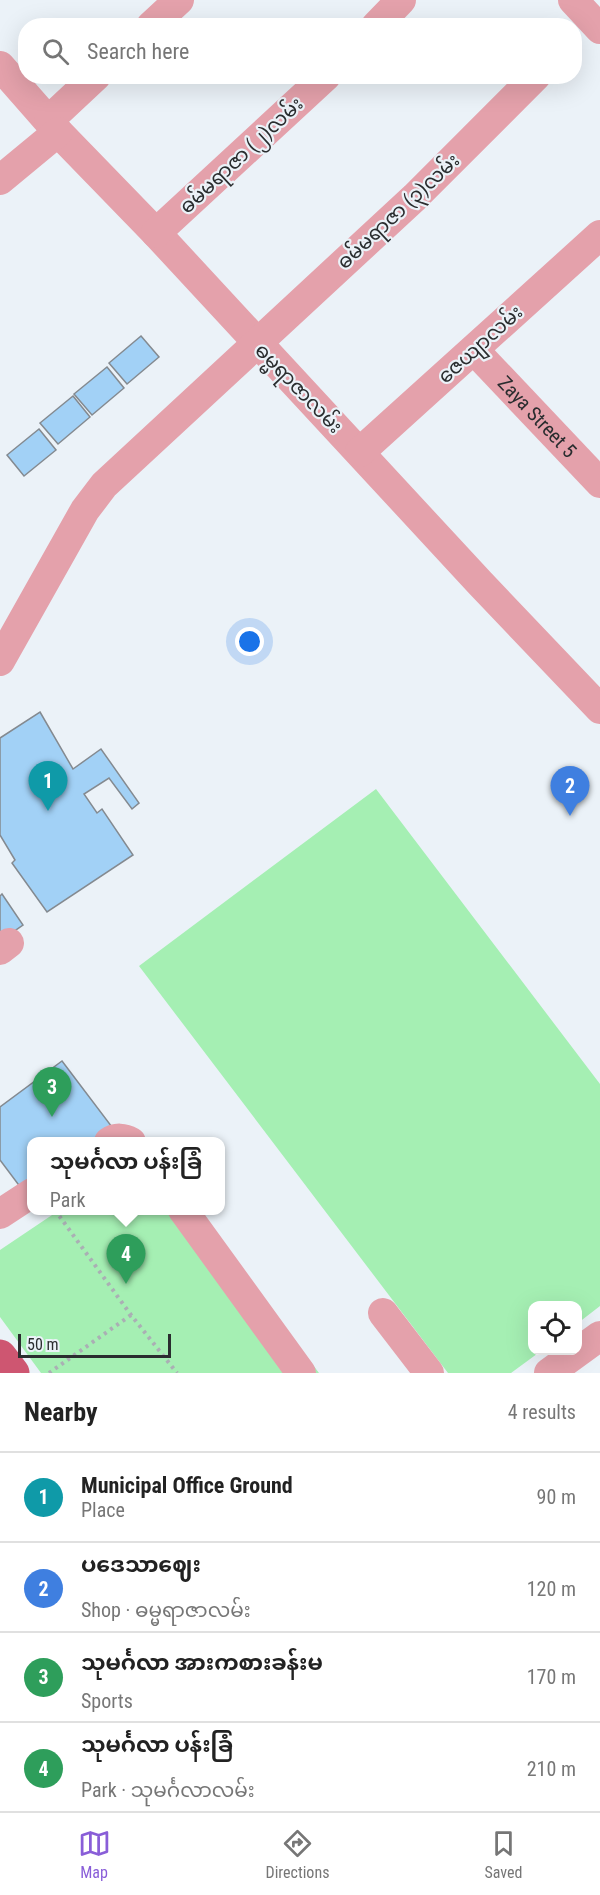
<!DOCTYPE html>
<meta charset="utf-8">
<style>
:root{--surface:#fff;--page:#f2f2f2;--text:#222;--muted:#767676;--line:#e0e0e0;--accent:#895ed8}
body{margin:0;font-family:"Roboto Condensed","Noto Sans Myanmar",sans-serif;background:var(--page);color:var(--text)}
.controls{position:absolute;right:18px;bottom:18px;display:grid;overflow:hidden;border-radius:12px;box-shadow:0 6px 24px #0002}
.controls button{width:54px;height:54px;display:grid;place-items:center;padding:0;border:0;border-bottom:2px solid var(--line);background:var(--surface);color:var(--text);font:30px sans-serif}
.scale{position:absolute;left:18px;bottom:15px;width:153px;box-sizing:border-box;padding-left:6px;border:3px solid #2a2d2f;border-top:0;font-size:16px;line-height:21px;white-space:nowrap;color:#2a2d2f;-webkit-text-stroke:4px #ebf2f8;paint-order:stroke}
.you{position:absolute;left:250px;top:642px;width:21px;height:21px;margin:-15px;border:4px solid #fff;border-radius:50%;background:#1a73e8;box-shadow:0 0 0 9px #1a73e833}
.badge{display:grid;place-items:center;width:39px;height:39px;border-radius:50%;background:var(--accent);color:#fff;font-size:20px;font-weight:700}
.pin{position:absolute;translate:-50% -50px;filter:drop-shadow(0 2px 3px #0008)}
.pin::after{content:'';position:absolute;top:32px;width:21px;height:18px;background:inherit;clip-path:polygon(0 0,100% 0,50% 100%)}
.popup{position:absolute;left:27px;top:1137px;width:198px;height:78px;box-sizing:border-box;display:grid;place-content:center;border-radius:12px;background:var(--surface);filter:drop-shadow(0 2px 4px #0005);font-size:20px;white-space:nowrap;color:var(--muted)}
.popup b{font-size:22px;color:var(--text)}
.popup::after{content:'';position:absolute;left:50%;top:100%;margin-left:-12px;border:12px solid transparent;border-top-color:var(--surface)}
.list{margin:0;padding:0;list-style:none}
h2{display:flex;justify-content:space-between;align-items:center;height:78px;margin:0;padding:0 24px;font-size:26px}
h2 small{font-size:20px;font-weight:400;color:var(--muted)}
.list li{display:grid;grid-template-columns:39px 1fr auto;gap:18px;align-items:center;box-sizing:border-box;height:90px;padding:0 24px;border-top:2px solid var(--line)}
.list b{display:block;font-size:22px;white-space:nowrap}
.list p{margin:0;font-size:20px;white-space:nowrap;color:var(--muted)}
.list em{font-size:20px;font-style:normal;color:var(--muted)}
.icon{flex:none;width:33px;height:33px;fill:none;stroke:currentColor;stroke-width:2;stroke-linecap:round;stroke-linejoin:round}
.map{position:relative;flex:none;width:600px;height:1373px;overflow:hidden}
.search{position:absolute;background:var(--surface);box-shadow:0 6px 24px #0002;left:18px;right:18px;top:18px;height:66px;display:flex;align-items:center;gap:15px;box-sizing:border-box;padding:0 21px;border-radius:24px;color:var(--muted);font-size:22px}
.sheet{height:438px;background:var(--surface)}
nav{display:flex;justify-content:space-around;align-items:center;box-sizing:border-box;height:84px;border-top:2px solid var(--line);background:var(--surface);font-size:16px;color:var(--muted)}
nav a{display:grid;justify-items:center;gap:3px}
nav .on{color:var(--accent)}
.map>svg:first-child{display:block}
</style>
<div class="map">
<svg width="600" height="1373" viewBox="0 0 600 1373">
<rect width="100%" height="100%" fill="#ebf2f8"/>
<path fill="#a5efb3" d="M376 789 600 1084V1306L578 1323V1306H532V1350L541 1351 511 1373H448L139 966Z
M58 1211H198L319 1373H41L0 1317V1250Z"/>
<path fill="#a2d1f6" stroke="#848a90" stroke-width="1.5" d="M141 336 159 357 127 384 109 363Z
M107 367 124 388 92 415 74 394Z
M73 396 90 417 58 444 40 423Z
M39 429 56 450 24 476 7 455Z
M40 712 73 769 101 749 139 803 132 809 109 778 84 794 97 813 102 809 133 855 47 912 12 863 15 860 0 835V738Z
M2 894 23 925 0 941V896Z
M62 1061 112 1127 92 1142H32V1187L24 1192 0 1160V1107Z"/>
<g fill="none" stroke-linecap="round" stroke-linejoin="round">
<path stroke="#aaafb4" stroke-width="4" stroke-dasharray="3 4.5" stroke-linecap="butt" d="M55 1210 131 1315 177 1373
M49 1373 131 1315"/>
<g stroke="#e4a1ab" stroke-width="30">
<path d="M573 0 600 29"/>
<path d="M151 26 179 0"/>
<path d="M376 26 401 0"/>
<path d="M0 66 58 132 156 233 480 583 600 709"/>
<path d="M49 120 96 76"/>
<path d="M0 180 58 132"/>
<path d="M156 233 326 76"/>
<path id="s1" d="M474 350 600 483"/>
<path d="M360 452 600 235"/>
<path d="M0 661 85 510 104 485 415 197 536 76"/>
<path d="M0 950 9 943"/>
<path d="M109 1142C116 1137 124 1138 131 1142"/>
<path d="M183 1210 301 1373"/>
<path d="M0 1214 32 1193"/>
<path d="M383 1313 429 1373"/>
<path d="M549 1373 600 1336"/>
</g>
<path stroke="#ce5671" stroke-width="33" d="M0 1356 13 1373"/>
</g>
<g text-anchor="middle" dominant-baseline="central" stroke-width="4.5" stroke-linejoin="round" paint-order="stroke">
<g font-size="20" fill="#2a2d2f" stroke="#ebf2f8">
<text transform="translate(241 155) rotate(-43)">ဓမ်မရာဇာ (၂)လမ်း</text>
<text transform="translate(398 211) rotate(-43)">ဓမ်မရာဇာ (၃)လမ်း</text>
<text transform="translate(480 344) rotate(-42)">ဇေယျာလမ်း</text>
<text transform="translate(299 388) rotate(46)">ဓမ္မရာဇာလမ်း</text>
<text stroke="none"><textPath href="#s1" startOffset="92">Zaya Street 5</textPath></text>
</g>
</g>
</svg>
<div class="controls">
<button><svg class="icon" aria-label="locate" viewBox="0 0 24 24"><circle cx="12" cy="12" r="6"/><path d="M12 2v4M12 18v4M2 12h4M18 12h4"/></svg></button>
</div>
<div class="scale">50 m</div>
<div class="you"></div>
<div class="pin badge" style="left:48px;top:811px;background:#0f9aa8">1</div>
<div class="pin badge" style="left:570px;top:816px;background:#3f7fe0">2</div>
<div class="pin badge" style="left:52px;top:1117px;background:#2e9e5b">3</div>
<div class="pin badge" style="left:126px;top:1284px;background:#2e9e5b">4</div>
<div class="popup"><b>သုမင်္ဂလာ ပန်းခြံ</b>Park</div>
<div class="search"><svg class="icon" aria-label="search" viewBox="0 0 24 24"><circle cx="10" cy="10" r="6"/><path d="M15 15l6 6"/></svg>Search here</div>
</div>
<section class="sheet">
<h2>Nearby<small>4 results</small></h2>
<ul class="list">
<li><span class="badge" style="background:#0f9aa8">1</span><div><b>Municipal Office Ground</b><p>Place</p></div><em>90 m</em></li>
<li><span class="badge" style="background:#3f7fe0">2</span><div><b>ပဒေသာဈေး</b><p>Shop · ဓမ္မရာဇာလမ်း</p></div><em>120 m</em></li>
<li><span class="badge" style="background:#2e9e5b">3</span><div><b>သုမင်္ဂလာ အားကစားခန်းမ</b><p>Sports</p></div><em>170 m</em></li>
<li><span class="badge" style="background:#2e9e5b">4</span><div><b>သုမင်္ဂလာ ပန်းခြံ</b><p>Park · သုမင်္ဂလာလမ်း</p></div><em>210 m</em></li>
</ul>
</section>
<nav>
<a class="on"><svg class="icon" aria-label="map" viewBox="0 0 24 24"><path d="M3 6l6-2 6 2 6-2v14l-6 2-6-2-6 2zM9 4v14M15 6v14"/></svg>Map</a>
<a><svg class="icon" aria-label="directions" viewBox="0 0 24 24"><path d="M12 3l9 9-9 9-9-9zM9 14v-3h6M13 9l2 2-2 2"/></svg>Directions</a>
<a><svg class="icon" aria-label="saved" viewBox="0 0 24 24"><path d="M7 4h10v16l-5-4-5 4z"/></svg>Saved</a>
</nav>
